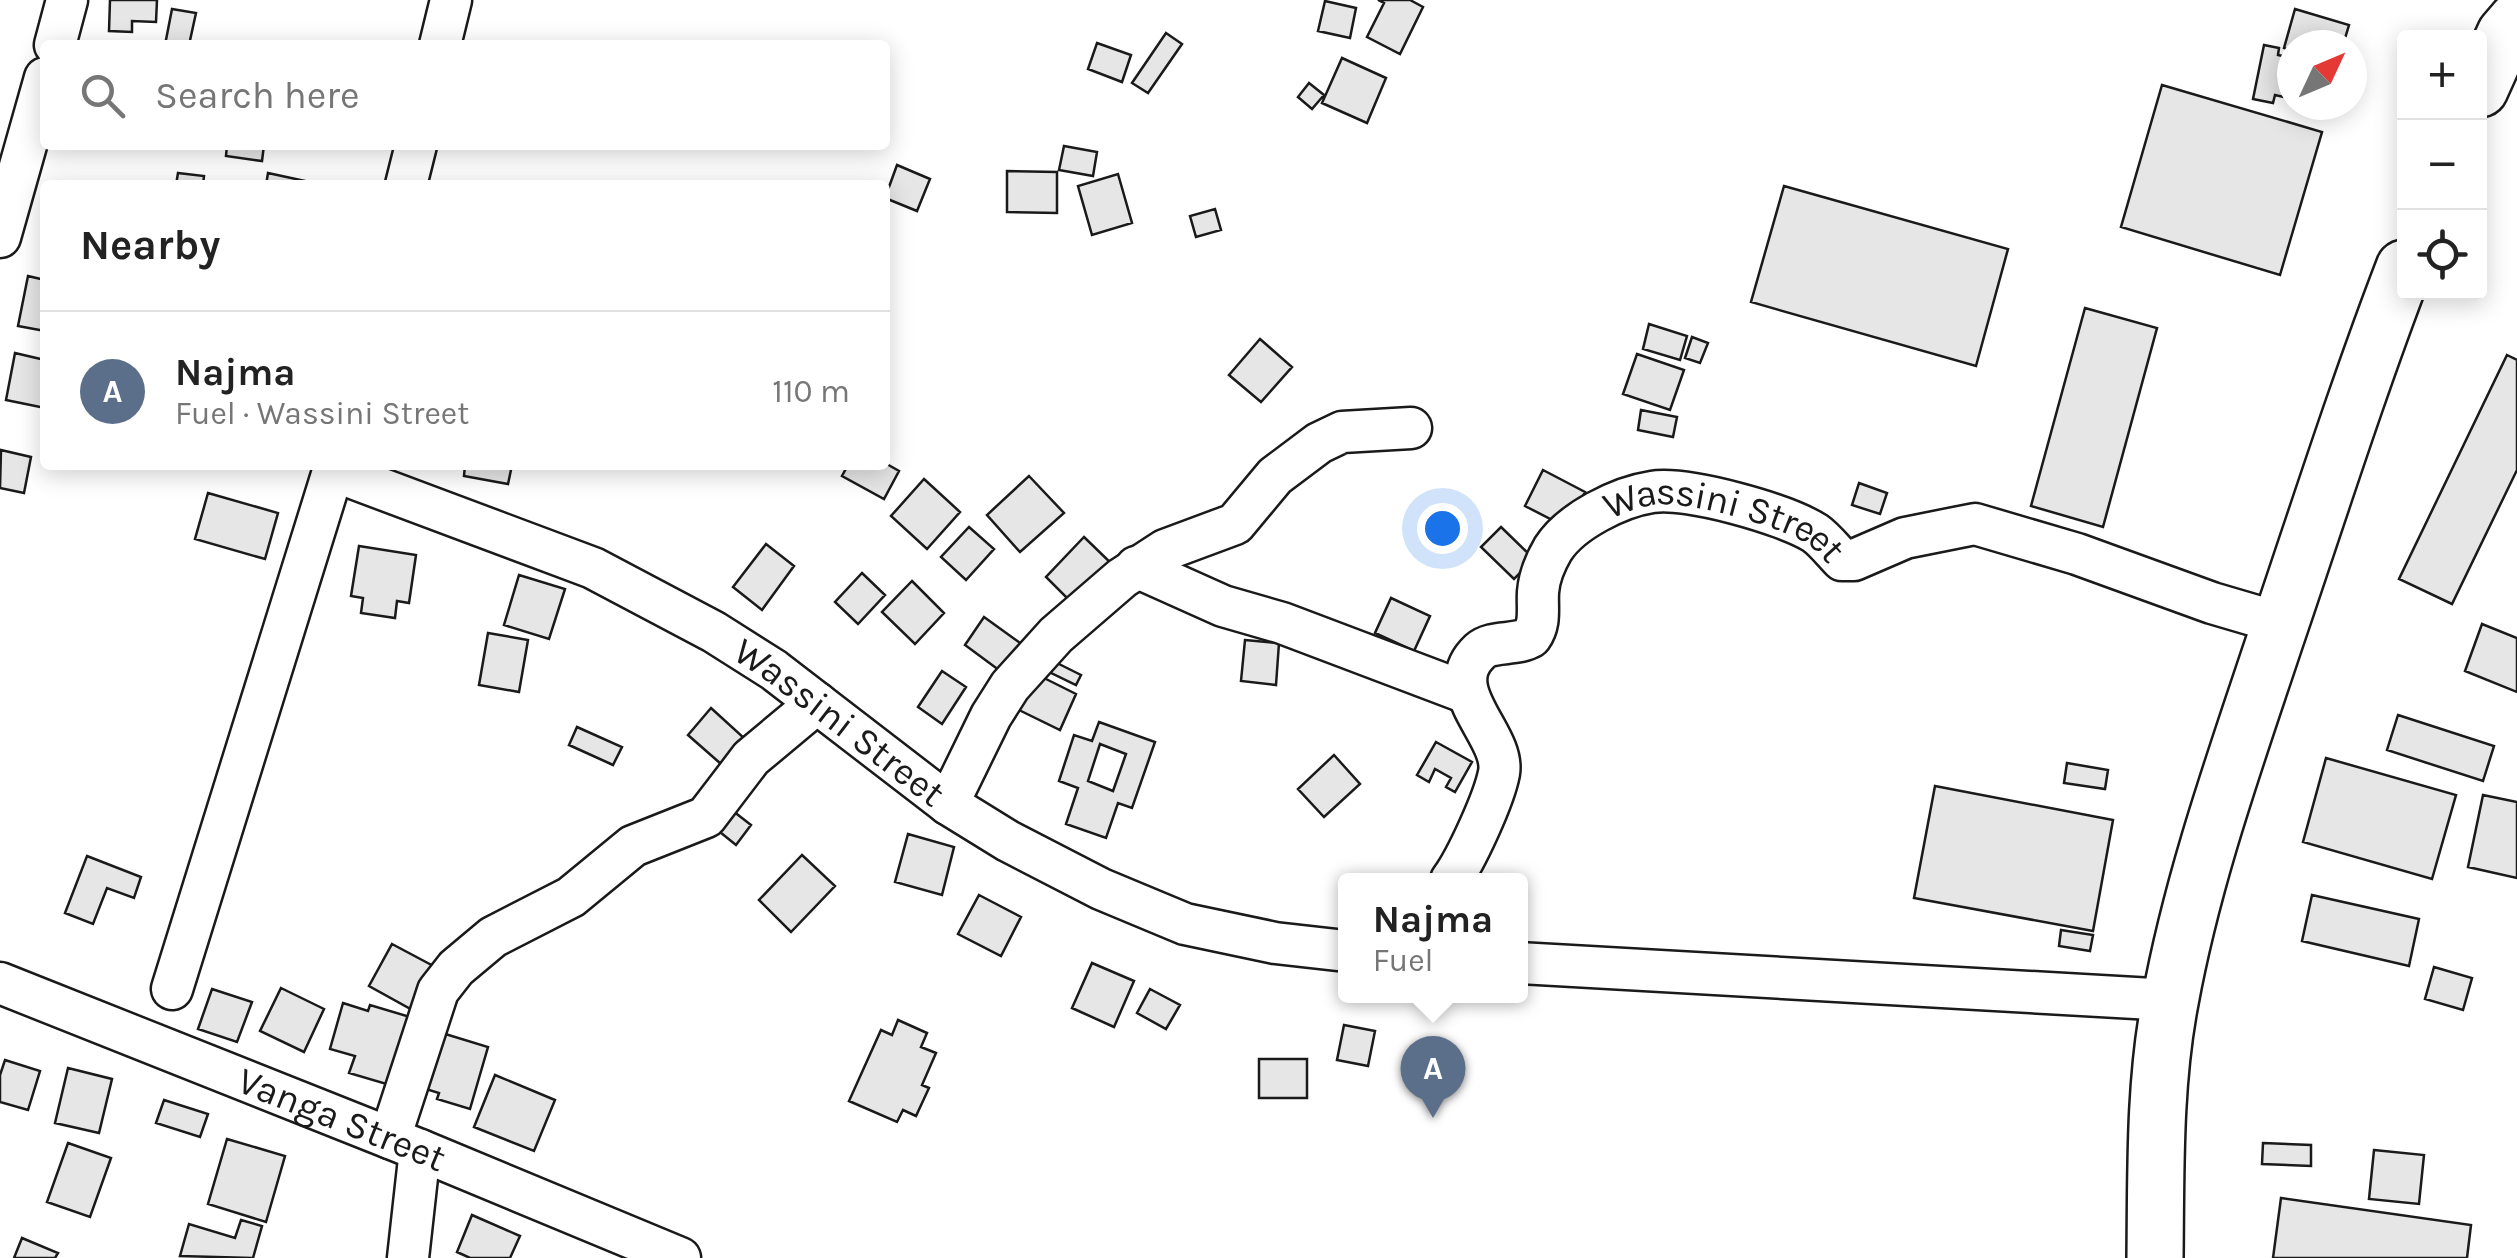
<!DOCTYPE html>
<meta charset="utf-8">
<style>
:root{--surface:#fff;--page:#f2f2f2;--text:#222;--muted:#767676;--line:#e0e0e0;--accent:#b45309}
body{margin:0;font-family:Karla,sans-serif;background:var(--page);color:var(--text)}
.controls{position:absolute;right:30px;top:30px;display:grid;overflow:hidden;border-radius:10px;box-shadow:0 5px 25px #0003}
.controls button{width:90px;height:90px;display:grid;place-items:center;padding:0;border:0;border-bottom:2px solid var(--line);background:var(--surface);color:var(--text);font:50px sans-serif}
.compass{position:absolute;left:2277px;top:30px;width:90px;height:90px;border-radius:50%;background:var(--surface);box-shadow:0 5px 25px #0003;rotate:46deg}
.you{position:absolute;left:1442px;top:528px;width:35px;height:35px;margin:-25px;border:8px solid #fff;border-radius:50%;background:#1a73e8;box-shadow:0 0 0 15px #1a73e833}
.badge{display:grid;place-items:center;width:65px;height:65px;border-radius:50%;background:var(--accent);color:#fff;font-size:32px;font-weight:700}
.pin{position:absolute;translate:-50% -82px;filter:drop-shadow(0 2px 5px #0008)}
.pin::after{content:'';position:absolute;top:52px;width:35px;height:30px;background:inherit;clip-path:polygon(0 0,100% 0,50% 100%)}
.popup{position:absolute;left:1338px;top:873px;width:190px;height:130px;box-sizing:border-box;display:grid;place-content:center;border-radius:10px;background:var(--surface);filter:drop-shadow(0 2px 8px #0005);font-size:32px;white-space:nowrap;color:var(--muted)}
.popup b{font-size:38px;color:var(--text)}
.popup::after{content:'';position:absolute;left:50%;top:100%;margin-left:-20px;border:20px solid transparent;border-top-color:var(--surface)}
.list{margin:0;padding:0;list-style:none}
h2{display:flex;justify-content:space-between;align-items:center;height:130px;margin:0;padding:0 40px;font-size:42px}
h2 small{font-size:32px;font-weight:400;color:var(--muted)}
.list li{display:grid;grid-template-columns:65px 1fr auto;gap:30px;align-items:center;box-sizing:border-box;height:160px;padding:0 40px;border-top:2px solid var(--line)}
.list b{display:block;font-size:38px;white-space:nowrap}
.list p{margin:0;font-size:32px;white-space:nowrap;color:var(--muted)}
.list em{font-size:32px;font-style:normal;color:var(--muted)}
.icon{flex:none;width:55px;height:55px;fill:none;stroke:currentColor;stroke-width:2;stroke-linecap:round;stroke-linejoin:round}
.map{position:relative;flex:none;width:2517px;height:1258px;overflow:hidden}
.search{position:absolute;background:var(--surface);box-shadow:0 5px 25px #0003;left:40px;top:40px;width:850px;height:110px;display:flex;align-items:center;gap:25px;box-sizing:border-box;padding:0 35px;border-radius:10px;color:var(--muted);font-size:38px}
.panel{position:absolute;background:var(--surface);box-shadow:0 5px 25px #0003;left:40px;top:180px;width:850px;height:290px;border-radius:10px}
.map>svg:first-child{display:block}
</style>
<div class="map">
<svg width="2517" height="1258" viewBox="0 0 2517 1258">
<rect width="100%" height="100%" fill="#fff"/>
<path fill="#e6e6e6" stroke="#1a1a1a" stroke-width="2.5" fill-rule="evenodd" d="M110 0H157L156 22 132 21V32L109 31Z
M1378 0H1410L1423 7 1400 54 1367 37 1384 3Z
M1325 1 1356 8 1350 38 1318 31Z
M172 9 196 13 189 45H165Z
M2295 9 2349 25 2343 45H2292V51L2284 48Z
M1166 33 1182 44 1148 93 1132 83Z
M1097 43 1131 55 1122 82 1088 69Z
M2264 45 2279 48 2278 55 2292 58V99L2275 95 2273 103 2253 99Z
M1342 58 1386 78 1367 123 1322 103Z
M1309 83 1324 95 1312 109 1298 97Z
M2162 85 2322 132 2280 275 2121 227Z
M227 145H264L262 161 226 156Z
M1064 146 1097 152 1093 176 1059 170Z
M897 165 930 179 917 211 885 198Z
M1007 171 1057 172V213L1007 212Z
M178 173 204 176 203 185H176Z
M268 173 319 184V185H266Z
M1118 174 1132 223 1092 235 1078 186Z
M1784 186 2008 249 1976 366 1751 302Z
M1215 209 1221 230 1196 237 1190 216Z
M28 276 45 280V331L18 326Z
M2085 308 2157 328 2103 527 2031 506Z
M1649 324 1687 336 1680 360 1643 349Z
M1692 337 1708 343 1700 363 1685 358Z
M1260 339 1292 367 1261 402 1229 375Z
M15 353 45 360V408L6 400Z
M1637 354 1684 370 1670 410 1623 394Z
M2507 355 2517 360V470L2452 604 2399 579Z
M1641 410 1677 417 1673 437 1638 430Z
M1 450 31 457 24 493 0 488Z
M885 463 899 471 884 499 842 476 848 465Z
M465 465H512L508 484 464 476Z
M1543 470 1585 492 1566 527 1525 506Z
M1029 476 1064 513 1020 552 987 515Z
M924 479 960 512 927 549 891 516Z
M1859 483 1887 493 1880 514 1852 505Z
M208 493 278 513 265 559 195 539Z
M969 527 994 549 966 580 941 557Z
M1501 527 1534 559 1514 579 1481 547Z
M1084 537 1114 566 1075 606 1046 577Z
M766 544 794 566 762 610 733 587Z
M359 546 416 555 409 603 397 601 395 618 361 613 363 598 351 596Z
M862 573 885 595 858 624 835 602Z
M519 575 565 589 549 639 504 625Z
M912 581 944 613 915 644 882 612Z
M1391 598 1430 616 1414 651 1375 633Z
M984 617 1027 648 1007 676 965 645Z
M2482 624 2517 638V692L2465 671Z
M488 633 528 640 519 692 479 685Z
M1245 640 1279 643 1276 685 1241 681Z
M1049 659 1081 675 1076 685 1043 669Z
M942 671 966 687 942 724 918 707Z
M1036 674 1076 694 1060 730 1019 710Z
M711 708 744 738 721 764 688 735Z
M2398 715 2494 746 2483 781 2387 750Z
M1099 722 1155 742 1132 808 1118 803 1106 838 1066 824 1078 788 1059 781 1074 735 1092 741ZM1100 744 1126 754 1113 791 1088 781Z
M577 727 622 747 613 765 569 745Z
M1436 742 1472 762 1455 792 1446 787 1451 778 1435 769 1429 782 1417 775Z
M1334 755 1360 784 1324 817 1298 789Z
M2326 758 2456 795 2432 879 2303 842Z
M2067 763 2108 770 2105 789 2064 783Z
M1935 786 2113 820 2093 931 1914 898Z
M2483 795 2517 802V878L2468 867Z
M724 804 751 825 736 845 710 824Z
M908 834 954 847 942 895 895 882Z
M802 855 835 886 791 932 759 900Z
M87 856 141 877 134 898 107 888 93 924 65 913Z
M979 895 1021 917 1001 956 958 934Z
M2312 895 2419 919 2409 966 2302 941Z
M2061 930 2093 935 2090 951 2059 946Z
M392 944 439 969 416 1012 369 986Z
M1092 963 1134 981 1114 1027 1072 1008Z
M2434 967 2472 978 2463 1010 2425 999Z
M281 988 324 1009 304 1052 260 1031Z
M212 989 252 1002 237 1042 198 1029Z
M1150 989 1180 1005 1166 1029 1137 1013Z
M343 1003 368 1011 370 1005 420 1020 400 1088 349 1073 355 1056 330 1049Z
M898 1020 927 1033 921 1047 936 1053 922 1085 929 1088 916 1116 903 1110 897 1122 849 1101 881 1030 892 1035Z
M1344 1025 1375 1031 1368 1066 1337 1060Z
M429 1029 488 1047 470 1109 437 1099 439 1093 413 1085Z
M1259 1059H1307V1098H1259Z
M5 1060 40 1071 28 1110 0 1102V1075Z
M68 1068 112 1079 99 1133 55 1123Z
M495 1075 555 1100 534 1151 474 1127Z
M164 1100 208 1114 200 1137 156 1123Z
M227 1139 285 1156 266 1222 208 1204Z
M68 1143 111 1158 90 1217 47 1202Z
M2263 1143 2311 1145V1166L2262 1164Z
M2374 1150 2424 1155 2419 1204 2369 1199Z
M2281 1198 2471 1225 2467 1258H2273Z
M472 1215 520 1236 510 1258H470L457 1252Z
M241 1220 262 1226 253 1258 180 1256 189 1224 235 1238Z
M22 1238 58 1253 55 1258H14Z"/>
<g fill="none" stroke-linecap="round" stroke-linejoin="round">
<defs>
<g id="minor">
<path d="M55 45 67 0"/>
<path d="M440 45 451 0"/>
<path d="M406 185 416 145"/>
<path d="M0 237 45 78"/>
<path id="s1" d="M334 471 593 568 714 632 774 670 948 804 1008 841 1101 889 1185 924 1275 943 1346 951"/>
<path d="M1136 567 1223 606 1282 623 1467 693"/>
<path d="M948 804 991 716 1010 686 1056 635 1122 578 1165 550 1235 524 1275 476 1319 443 1342 432 1411 428"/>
<path id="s2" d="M1451 880C1466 860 1494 799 1499 773 1506 735 1438 690 1480 651 1492 640 1516 646 1531 637 1541 623 1537 609 1538 592 1539 578 1546 561 1553 549 1571 521 1619 497 1652 492 1686 486 1785 514 1815 533 1825 540 1834 552 1842 560H1854L1905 538 1975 524 2077 554 2212 603 2280 623"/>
<path d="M1520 963 2170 1000"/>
<path id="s3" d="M0 983 420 1150 680 1258"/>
<path d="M172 989 335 465"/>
<path d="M390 1138 438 991 456 968 493 937 571 897 633 846 706 817 751 758 817 703"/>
<path d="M408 1258 420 1150"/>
</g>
<path id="highway" d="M2480 89 2505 34 2517 20
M2155 1258C2156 1173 2154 1085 2170 1002 2192 881 2234 763 2273 646 2316 520 2356 393 2404 268"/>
</defs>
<use href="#minor" stroke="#1a1a1a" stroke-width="45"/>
<use href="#highway" stroke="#1a1a1a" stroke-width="60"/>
<use href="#minor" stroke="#fff" stroke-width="40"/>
<use href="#highway" stroke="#fff" stroke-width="55"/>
</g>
<g text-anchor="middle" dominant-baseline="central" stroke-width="8" stroke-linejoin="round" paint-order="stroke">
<g font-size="38" fill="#1a1a1a" stroke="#fff">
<text stroke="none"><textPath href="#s2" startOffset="590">Wassini Street</textPath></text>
<text stroke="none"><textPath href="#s1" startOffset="568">Wassini Street</textPath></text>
<text stroke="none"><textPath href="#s3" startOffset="368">Vanga Street</textPath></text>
</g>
</g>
</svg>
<div class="controls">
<button>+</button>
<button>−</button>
<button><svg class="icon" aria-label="locate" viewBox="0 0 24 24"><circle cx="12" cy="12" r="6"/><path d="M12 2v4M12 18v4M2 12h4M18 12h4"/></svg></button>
</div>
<svg class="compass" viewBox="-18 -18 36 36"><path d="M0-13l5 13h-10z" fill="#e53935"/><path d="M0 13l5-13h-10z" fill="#767676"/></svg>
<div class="you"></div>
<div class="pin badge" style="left:1433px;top:1118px;background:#5c6f8a">A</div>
<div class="popup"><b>Najma</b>Fuel</div>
<div class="search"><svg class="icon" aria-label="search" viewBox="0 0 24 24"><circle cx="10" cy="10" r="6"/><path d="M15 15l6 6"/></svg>Search here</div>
<section class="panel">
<h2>Nearby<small></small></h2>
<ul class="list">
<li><span class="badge" style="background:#5c6f8a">A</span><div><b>Najma</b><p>Fuel · Wassini Street</p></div><em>110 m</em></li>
</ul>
</section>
</div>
